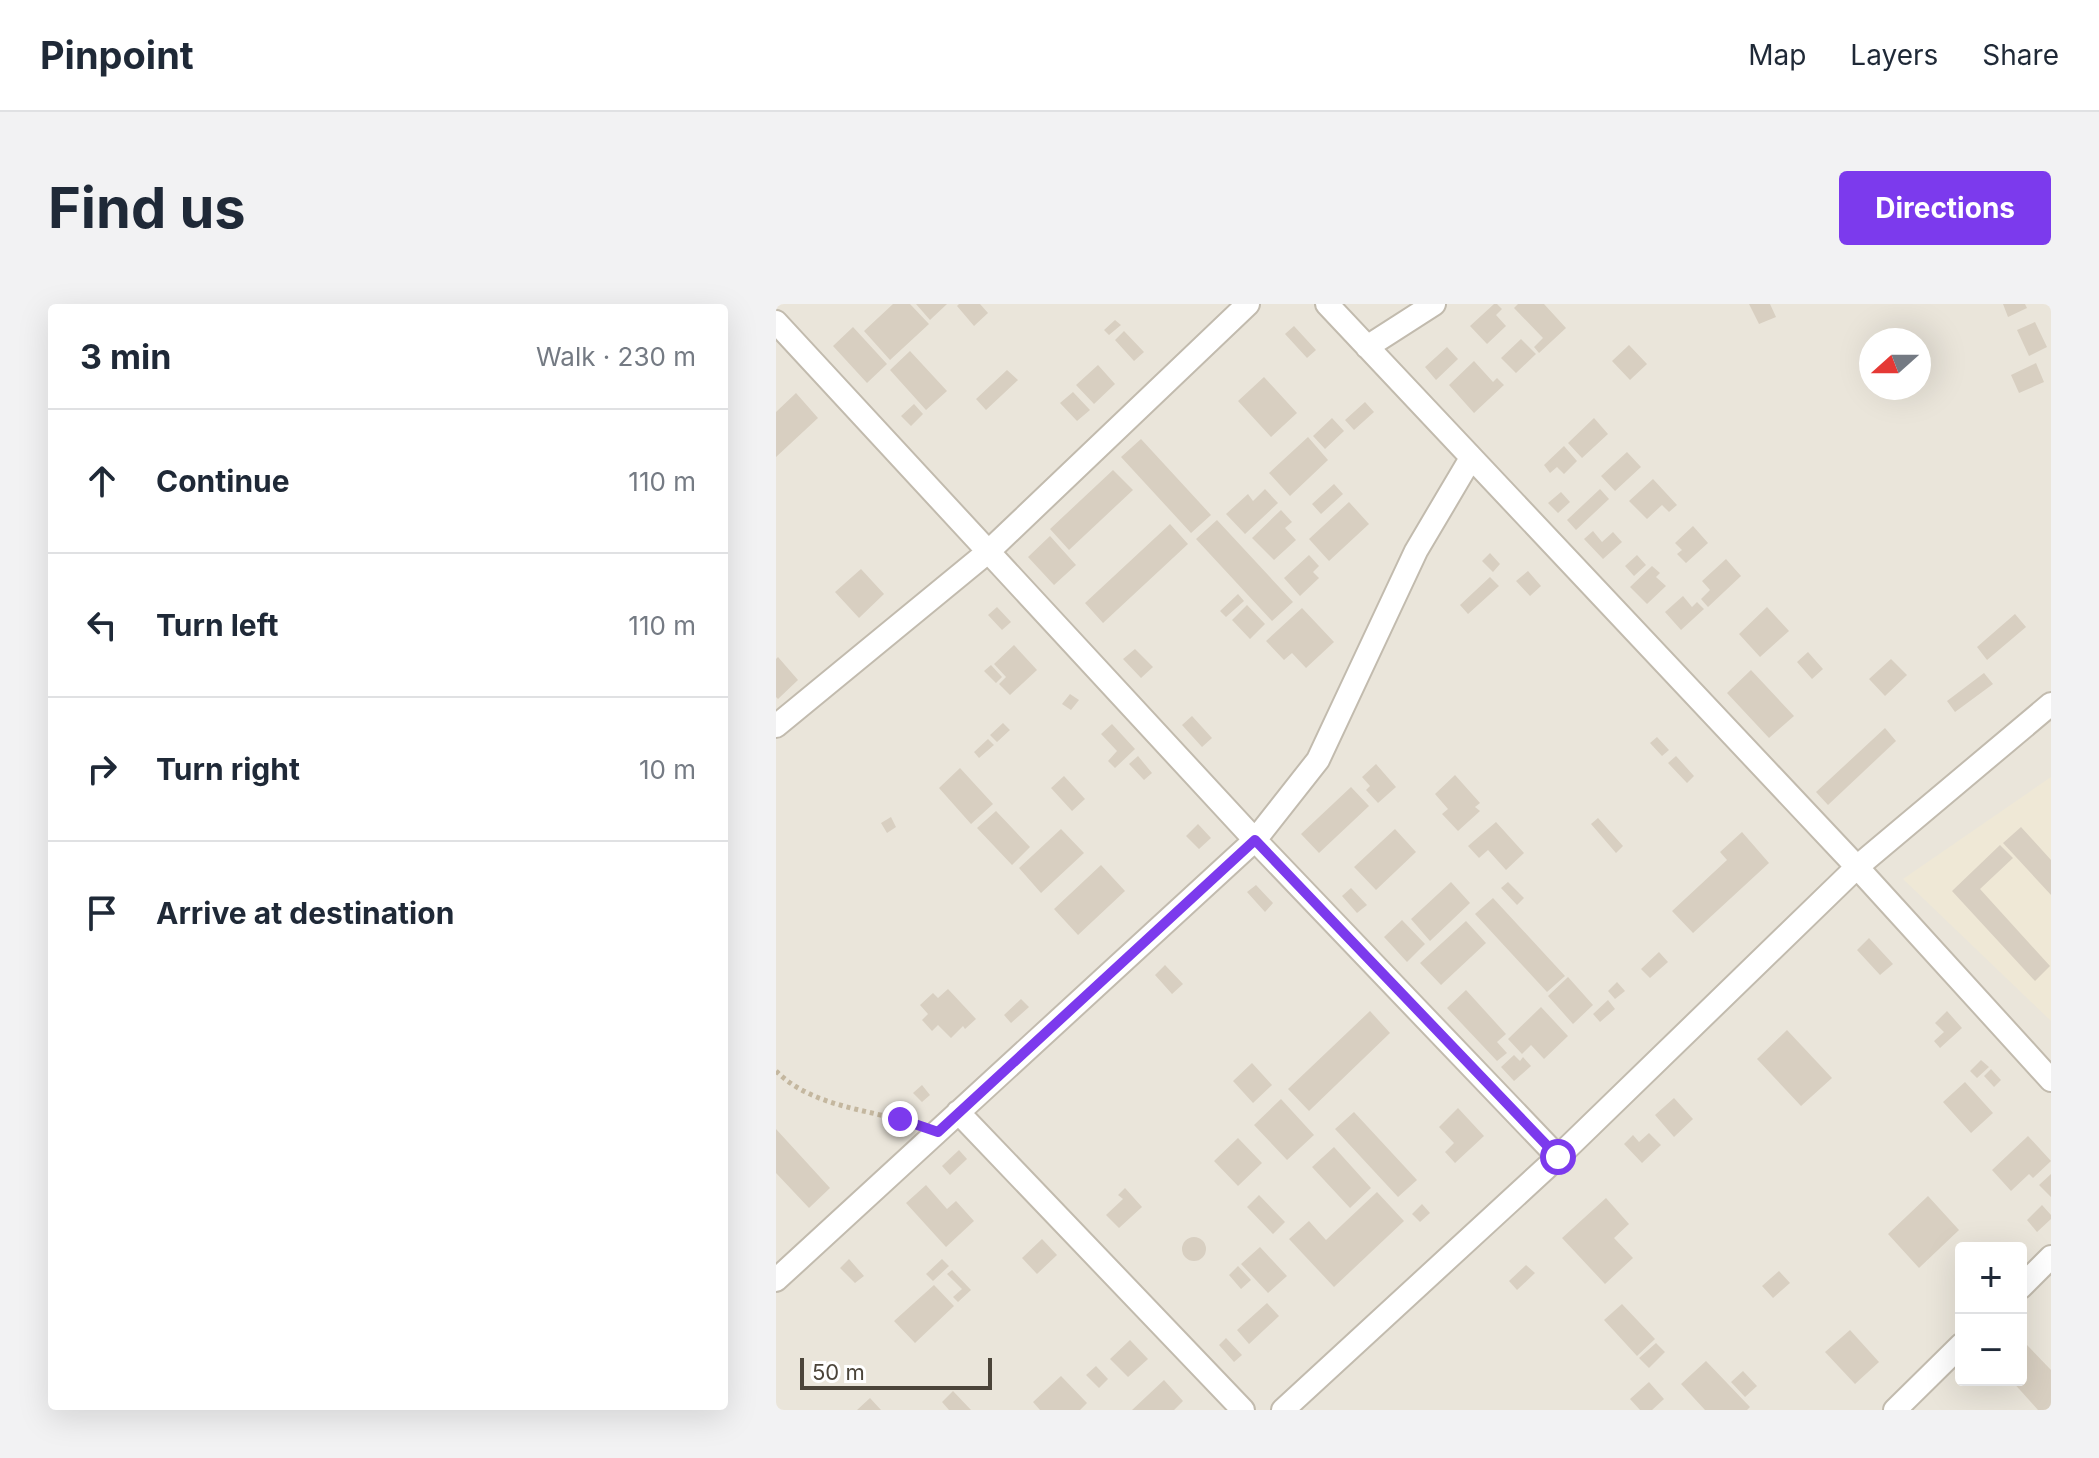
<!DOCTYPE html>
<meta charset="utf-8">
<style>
:root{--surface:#fff;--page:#f2f2f3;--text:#1f2937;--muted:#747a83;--line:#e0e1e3;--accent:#7c3aed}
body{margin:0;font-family:Inter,sans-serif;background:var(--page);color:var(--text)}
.controls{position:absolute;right:24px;bottom:24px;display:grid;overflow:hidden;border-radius:8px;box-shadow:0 8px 32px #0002}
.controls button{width:72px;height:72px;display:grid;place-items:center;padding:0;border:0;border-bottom:2px solid var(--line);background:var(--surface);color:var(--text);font:40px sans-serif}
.compass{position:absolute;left:1083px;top:24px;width:72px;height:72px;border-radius:50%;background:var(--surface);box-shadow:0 8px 32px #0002;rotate:249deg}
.scale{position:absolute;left:24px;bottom:20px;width:192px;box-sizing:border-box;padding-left:8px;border:4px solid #4b4439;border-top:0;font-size:22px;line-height:28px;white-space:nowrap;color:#4b4439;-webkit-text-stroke:6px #fff;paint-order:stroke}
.stop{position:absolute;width:24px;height:24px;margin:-18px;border:6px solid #7c3aed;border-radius:50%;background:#fff}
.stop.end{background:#7c3aed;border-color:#fff;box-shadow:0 2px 8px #0008}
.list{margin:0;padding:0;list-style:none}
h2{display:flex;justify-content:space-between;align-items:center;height:104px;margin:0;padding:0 32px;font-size:34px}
h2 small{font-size:26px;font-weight:400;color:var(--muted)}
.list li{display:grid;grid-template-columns:52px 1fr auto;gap:24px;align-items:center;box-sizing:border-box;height:144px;padding:0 32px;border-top:2px solid var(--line)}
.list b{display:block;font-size:30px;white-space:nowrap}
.list em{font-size:26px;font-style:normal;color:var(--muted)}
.icon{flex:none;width:44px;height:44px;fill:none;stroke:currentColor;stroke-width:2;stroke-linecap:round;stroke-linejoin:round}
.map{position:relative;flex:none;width:1275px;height:1106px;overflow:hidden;border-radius:8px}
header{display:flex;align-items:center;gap:48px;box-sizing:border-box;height:112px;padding:0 40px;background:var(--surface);border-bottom:2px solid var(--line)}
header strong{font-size:38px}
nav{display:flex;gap:44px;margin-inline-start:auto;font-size:28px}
.intro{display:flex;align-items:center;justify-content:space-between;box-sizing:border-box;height:192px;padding:0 48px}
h1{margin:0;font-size:56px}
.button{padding:20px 36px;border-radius:8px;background:var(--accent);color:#fff;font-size:28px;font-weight:700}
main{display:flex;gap:48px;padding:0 48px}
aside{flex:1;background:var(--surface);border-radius:8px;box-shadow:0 8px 32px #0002}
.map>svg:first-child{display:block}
</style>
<header>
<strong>Pinpoint</strong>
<nav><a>Map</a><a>Layers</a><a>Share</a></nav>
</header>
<div class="intro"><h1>Find us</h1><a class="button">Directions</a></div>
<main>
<aside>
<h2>3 min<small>Walk · 230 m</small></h2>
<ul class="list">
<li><svg class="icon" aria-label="ahead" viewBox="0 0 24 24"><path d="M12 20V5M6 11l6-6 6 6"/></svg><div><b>Continue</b></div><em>110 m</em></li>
<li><svg class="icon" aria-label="left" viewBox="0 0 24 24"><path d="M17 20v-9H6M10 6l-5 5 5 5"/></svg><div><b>Turn left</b></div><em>110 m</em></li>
<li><svg class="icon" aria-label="right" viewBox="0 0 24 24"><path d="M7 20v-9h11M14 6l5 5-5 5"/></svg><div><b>Turn right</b></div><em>10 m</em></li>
<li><svg class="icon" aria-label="arrive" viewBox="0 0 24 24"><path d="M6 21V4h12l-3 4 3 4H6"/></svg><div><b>Arrive at destination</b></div></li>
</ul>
</aside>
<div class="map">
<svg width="1275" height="1106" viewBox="0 0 1275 1106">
<rect width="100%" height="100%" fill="#f6f3ec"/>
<path fill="#eae5da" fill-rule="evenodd" d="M0 0H1275V1106H0ZM1095 36H1143V84H1095ZM1185 944H1245V1076H1185Z"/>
<path fill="#efe8d6" d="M1275 473V717L1127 575Z"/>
<path fill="#d8cfc1" d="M117 0H134L153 20 114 56 88 27Z
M140 0H171L154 16Z
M183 0H204L212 9 198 22 181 2Z
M718 0H721L726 5 720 11 730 22 711 40 694 22Z
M742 0H768L790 24 763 49 758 43 767 34 738 4Z
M973 0H994L1000 13 983 20Z
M1227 0H1249L1251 4 1232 13Z
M339 16 345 21 333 31 328 26Z
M1259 18 1271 43 1253 52 1241 26Z
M518 22 540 46 531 54 509 30Z
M77 23 111 60 91 79 57 42Z
M348 27 368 48 358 57 339 36Z
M745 35 760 50 740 69 725 54Z
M853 41 871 60 854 76 836 57Z
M671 43 682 55 660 76 649 63Z
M134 47 171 87 150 106 114 66Z
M698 57 717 78 721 74 728 81 698 109 673 81Z
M1260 59 1268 78 1243 89 1235 71Z
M322 61 339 80 318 100 300 81Z
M231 66 242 76 210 106 200 95Z
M488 73 521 109 495 133 462 97Z
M297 88 314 106 301 117 284 99Z
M20 89 42 114 0 153V108Z
M589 98 598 108 578 126 569 116Z
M138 100 147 110 135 122 125 112Z
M556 114 568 127 549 145 537 132Z
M818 114 832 130 806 154 792 139Z
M532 133 552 156 514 192 493 169Z
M365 135 435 211 415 229 345 153Z
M788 142 801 157 788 170 781 163 774 169 768 161Z
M851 148 865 163 839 187 825 172Z
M337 166 357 186 293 246 274 225Z
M877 175 901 201 893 208 886 201 871 215 853 197Z
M558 180 567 190 545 210 536 200Z
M489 185 502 199 469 230 450 210 472 190 477 197Z
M824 185 833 195 800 226 791 216Z
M785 188 794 198 782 209 772 199Z
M573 198 593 220 553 257 533 235Z
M505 206 516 218 509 224 520 236 498 256 476 234Z
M441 216 517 298 496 317 420 235Z
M394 220 412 240 327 319 309 299Z
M917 222 932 239 910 259 901 250 906 246 899 239Z
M817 227 826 238 837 228 846 238 827 255 808 235Z
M274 232 300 261 278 281 252 253Z
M714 249 724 260 717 268 706 257Z
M533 251 543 262 537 268 543 274 524 292 508 274Z
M861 251 870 261 858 272 849 262Z
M950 255 965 272 932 303 925 295 934 286 926 277Z
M876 262 884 269 880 273 890 282 871 300 854 283Z
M85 265 108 290 83 314 59 288Z
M752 267 765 282 754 292 740 277Z
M714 273 723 282 692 310 684 301Z
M462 290 468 297 450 313 444 307Z
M907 292 916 303 921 298 928 305 905 326 889 308Z
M471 301 489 320 474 335 456 316Z
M221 303 235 318 226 326 212 311Z
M991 303 1013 327 984 353 963 330Z
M526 304 558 338 530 364 516 349 508 356 490 337Z
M1239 310 1250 323 1211 356 1201 343Z
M238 341 261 366 234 391 223 380 230 373 218 360Z
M359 345 377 363 365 374 347 355Z
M1032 348 1047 365 1036 375 1021 358Z
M2 353 22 376 2 395 0 393V355Z
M1115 355 1131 371 1109 392 1093 375Z
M215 361 226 373 220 379 208 367Z
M975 366 1018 412 993 434 951 389Z
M1208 369 1217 380 1179 408 1171 397Z
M294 390 303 396 295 406 286 400Z
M416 412 436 434 426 443 406 421Z
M227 419 234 426 221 438 214 431Z
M336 420 359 445 339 464 332 457 341 447 325 430Z
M1109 424 1120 437 1052 501 1040 488Z
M881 433 893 446 886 452 874 439Z
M212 435 218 441 203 454 198 448Z
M362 452 376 469 368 476 353 460Z
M900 452 918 472 911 479 892 459Z
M600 460 620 483 602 499 590 486 594 482 586 473Z
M184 464 217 500 195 520 163 484Z
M679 471 704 499 699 503 704 507 682 527 666 510 672 505 659 490Z
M288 472 309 495 296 507 275 484Z
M575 483 593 502 543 549 525 530Z
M220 507 254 543 236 561 201 524Z
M115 513 120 523 111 529 105 519Z
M822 514 847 542 840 549 815 520Z
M720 518 748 549 730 566 712 546 703 554 692 542Z
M422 520 435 534 423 545 410 532Z
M1245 523 1275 556V591L1227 539Z
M285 525 308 549 265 589 243 564Z
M619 525 640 548 600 586 578 563Z
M966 528 993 559 917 629 896 607 951 556 944 548Z
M1224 541 1237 554 1204 585 1274 662 1259 677 1176 587Z
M325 561 349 587 302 631 278 605Z
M675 578 694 599 654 637 635 615Z
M732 578 748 594 741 601 725 584Z
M480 581 497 599 489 608 471 588Z
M575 584 591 601 581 609 566 592Z
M717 594 789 672 771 688 699 610Z
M626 616 649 640 631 658 608 633Z
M690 617 710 639 665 681 644 659Z
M1093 634 1117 660 1104 671 1081 646Z
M883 648 892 658 874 674 865 665Z
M389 661 407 680 396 690 379 671Z
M792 673 817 701 797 720 772 692Z
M841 678 849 687 839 695 832 687Z
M172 685 200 715 189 725 187 722 175 734 162 721 156 727 146 716 152 710 144 701 157 689 162 694Z
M690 686 730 730 721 738 731 749 721 757 671 704Z
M245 695 253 703 235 719 228 711Z
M832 696 839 705 824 718 817 710Z
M765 703 792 732 768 755 755 741 746 750 732 735Z
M594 707 614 729 533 807 512 785Z
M1171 707 1186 724 1164 744 1158 737 1168 728 1159 719Z
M1011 726 1056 774 1025 802 981 755Z
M738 751 744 757 747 753 755 762 738 777 725 763Z
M1205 756 1213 763 1201 774 1194 767Z
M476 759 496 781 477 799 457 777Z
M1215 765 1225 776 1218 783 1208 772Z
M1189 778 1217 809 1195 829 1167 798Z
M146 781 154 791 146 798 137 789Z
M898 794 917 815 898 833 879 811Z
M505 795 538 831 511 856 478 821Z
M682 804 708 832 679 859 669 848 678 839 663 823Z
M578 808 641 876 622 893 559 825Z
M0 825 54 884 33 904 0 869Z
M873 829 885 841 866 859 848 840 857 831 863 838Z
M1252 832 1275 857 1257 874 1253 870 1235 887 1216 866Z
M462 834 486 859 462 882 438 857Z
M558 843 595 884 574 904 536 863Z
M183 846 191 855 174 871 166 862Z
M1275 870V893L1263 881Z
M150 881 171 905 180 897 198 917 170 943 130 899Z
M349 884 366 903 343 924 330 911 347 895 342 891Z
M601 888 628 917 558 983 513 935 533 917 550 936Z
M483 891 509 918 497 930 471 903Z
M1152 892 1183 926 1143 964 1112 930Z
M830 894 853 920 838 934 857 954 829 980 786 934Z
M646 900 654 909 644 918 636 910Z
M1266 901 1275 911V915L1261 928 1251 916Z
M406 945a12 12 0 1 1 24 0a12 12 0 1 1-24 0Z
M266 935 281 951 261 970 246 954Z
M484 943 511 972 492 989 465 960Z
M73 955 88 972 79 979 64 964Z
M166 955 173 962 157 977 150 970Z
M750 961 759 969 741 986 733 977Z
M462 962 475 976 465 985 453 971Z
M176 966 195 986 182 998 177 993 186 985 171 970Z
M1003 967 1014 979 997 994 986 982Z
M158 981 178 1002 139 1039 118 1017Z
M491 999 503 1012 473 1040 461 1026Z
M846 1000 879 1035 861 1052 828 1016Z
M1074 1026 1103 1058 1079 1080 1049 1048Z
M450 1034 466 1051 458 1058 443 1041Z
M354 1036 372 1055 352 1073 334 1055Z
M880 1039 889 1048 873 1064 863 1054Z
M1251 1041 1275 1066V1106H1262L1235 1076H1245V1047Z
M930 1057 974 1103 971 1106H929L905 1080Z
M320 1062 332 1075 323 1084 310 1071Z
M967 1067 981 1082 969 1093 955 1078Z
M285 1072 311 1099 304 1106H264L257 1098Z
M388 1076 407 1097 398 1106H356Z
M873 1078 888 1095 876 1106H864L854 1095Z
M177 1087 195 1106H173L166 1098Z
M94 1094 105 1106H81Z"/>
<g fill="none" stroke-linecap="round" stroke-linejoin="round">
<defs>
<path id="street" d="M551 0 1081 563 1275 776
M0 18 479 536 782 853
M591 43 658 0
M0 422 213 247 472 0
M182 808 467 1106
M0 976 479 536 542 456 640 247 695 154
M1245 983 1275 953
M507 1106 782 853 1081 563 1275 400
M1119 1106 1185 1041"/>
</defs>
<use href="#street" stroke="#c2bbae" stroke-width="26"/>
<path stroke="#c4b79f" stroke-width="5" stroke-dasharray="4 4" stroke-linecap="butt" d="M0 767C36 803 92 805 138 820"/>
<use href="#street" stroke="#fff" stroke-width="22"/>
</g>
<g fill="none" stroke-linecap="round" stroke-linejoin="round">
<path stroke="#7c3aed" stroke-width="10" d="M124 815 162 828 479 536 782 853"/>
</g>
</svg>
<div class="controls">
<button>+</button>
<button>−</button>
</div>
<svg class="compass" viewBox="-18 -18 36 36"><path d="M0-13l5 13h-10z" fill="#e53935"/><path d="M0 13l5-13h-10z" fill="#747a83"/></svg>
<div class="scale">50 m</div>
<div class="stop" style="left:782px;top:853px"></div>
<div class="stop end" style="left:124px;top:815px"></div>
</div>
</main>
